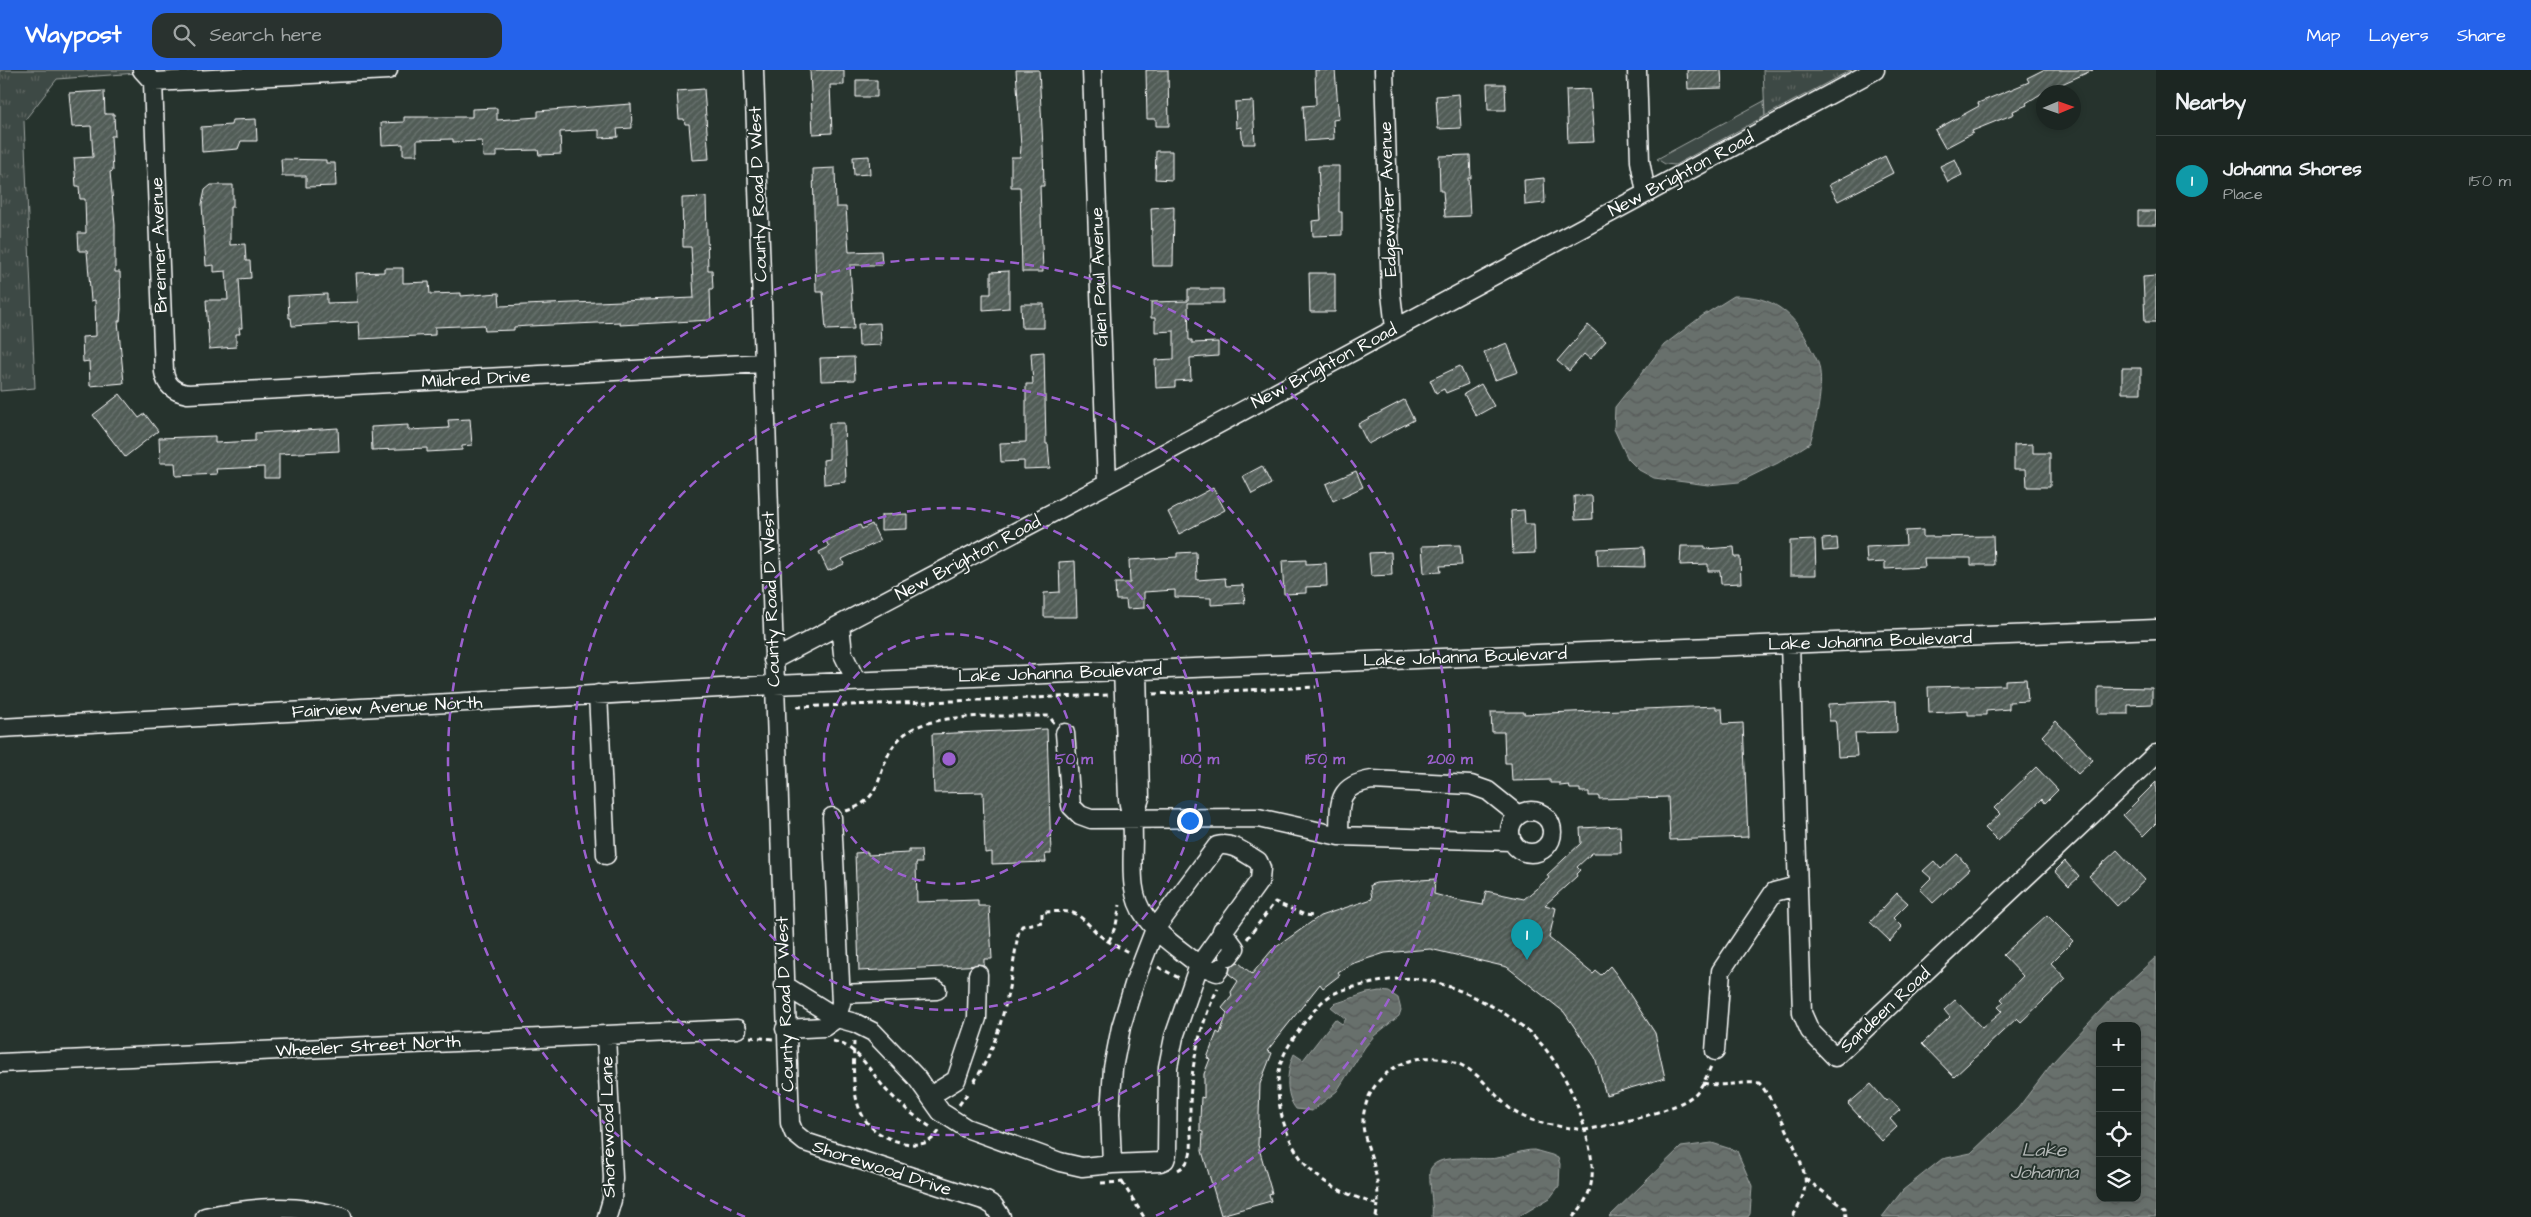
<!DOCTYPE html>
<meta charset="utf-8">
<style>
:root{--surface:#1c2622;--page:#29322f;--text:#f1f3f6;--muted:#a0a5a5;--line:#3a4340;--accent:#2563eb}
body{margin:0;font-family:"Architects Daughter",sans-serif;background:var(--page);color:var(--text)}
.controls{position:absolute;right:15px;bottom:15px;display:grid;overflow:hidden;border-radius:10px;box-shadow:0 2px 8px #0003}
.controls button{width:45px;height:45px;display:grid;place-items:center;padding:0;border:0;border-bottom:1px solid var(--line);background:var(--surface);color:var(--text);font:25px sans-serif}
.compass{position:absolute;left:2036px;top:15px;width:45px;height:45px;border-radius:50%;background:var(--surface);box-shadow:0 2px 8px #0003;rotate:88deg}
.you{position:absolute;left:1189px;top:750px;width:18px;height:18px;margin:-12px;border:4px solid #fff;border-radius:50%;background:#1a73e8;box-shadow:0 0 0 8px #1a73e833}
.badge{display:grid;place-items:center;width:32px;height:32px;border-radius:50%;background:var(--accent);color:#fff;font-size:16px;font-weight:700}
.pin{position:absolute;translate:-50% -41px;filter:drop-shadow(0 1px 2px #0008)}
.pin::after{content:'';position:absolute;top:26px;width:18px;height:15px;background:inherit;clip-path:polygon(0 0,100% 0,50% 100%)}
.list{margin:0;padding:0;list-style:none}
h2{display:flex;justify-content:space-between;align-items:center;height:65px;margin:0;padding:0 20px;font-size:21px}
h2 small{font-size:16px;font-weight:400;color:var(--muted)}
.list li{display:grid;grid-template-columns:32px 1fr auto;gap:15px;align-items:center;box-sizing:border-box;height:90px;padding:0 20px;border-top:1px solid var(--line)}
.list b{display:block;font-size:19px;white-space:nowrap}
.list p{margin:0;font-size:16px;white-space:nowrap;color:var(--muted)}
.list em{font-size:16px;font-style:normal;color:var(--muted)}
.icon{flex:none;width:28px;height:28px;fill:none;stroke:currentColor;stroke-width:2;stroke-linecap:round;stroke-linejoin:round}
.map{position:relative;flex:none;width:2156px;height:1147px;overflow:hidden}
header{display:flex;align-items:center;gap:30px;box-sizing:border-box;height:70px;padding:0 25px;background:var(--accent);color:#fff}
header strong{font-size:24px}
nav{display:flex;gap:28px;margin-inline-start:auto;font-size:18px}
.search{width:350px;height:45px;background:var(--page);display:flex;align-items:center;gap:12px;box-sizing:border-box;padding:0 18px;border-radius:15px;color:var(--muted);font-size:19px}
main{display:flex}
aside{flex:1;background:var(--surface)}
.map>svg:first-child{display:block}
</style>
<header>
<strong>Waypost</strong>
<div class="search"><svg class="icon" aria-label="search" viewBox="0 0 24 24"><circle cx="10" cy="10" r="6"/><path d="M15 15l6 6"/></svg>Search here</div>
<nav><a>Map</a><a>Layers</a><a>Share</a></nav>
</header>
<main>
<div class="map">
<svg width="2156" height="1147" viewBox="0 0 2156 1147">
<defs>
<pattern id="park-tufts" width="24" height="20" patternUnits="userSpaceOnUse" patternTransform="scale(1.25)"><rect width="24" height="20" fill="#3e4944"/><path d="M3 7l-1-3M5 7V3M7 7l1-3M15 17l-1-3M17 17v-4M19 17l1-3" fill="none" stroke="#5b6460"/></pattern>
<pattern id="water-waves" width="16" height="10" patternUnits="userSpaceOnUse" patternTransform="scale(1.25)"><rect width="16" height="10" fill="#67706c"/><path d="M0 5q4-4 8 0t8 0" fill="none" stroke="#575a59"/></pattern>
<pattern id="building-hatch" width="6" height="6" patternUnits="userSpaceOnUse" patternTransform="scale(1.25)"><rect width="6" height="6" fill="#515c57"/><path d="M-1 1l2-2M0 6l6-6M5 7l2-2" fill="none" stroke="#6b7470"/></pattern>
</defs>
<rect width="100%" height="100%" fill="#26332d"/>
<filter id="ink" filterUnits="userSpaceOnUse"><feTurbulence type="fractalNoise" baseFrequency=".02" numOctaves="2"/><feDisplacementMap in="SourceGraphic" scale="10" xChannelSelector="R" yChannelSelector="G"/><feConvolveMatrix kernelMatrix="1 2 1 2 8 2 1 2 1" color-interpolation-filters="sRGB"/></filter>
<g filter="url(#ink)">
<path fill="#3e4944" stroke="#9ea4a2" d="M1764 31 1765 46 1675 95 1665 94 1657 89Z"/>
<path fill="url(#park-tufts)" stroke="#9ea4a2" d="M0 0H133L137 3 57 9 24 51 35 318 0 321Z
M1763 0H1851L1765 46Z"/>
<path fill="url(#water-waves)" stroke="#a4a9a7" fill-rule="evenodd" d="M1734 226C1773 225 1796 244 1811 279 1814 284 1818 291 1819 296 1824 318 1816 352 1810 373L1778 393 1739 412 1708 415 1654 408 1639 400 1628 389 1614 359 1615 337 1664 275 1702 246Z
M2156 887V1147H1882L1903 1120 1942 1089 1971 1083 2018 1038 2053 992 2111 929ZM2100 956H2137V1128H2100Z
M1380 921 1389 922 1398 928 1401 940 1399 946 1374 966 1365 977 1337 1021 1312 1041 1296 1039C1284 1024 1287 999 1294 984L1303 990 1335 949 1342 954 1346 949 1331 937 1334 934 1367 923Z
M1712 1073 1737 1081 1752 1116 1750 1144 1748 1147H1609L1681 1077Z
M1534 1080 1552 1085 1558 1088 1560 1094 1559 1116 1550 1128 1518 1147H1432C1434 1134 1427 1104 1431 1098 1440 1082 1481 1091 1497 1088 1510 1086 1521 1080 1534 1080Z"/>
<path fill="url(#building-hatch)" stroke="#fff" d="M810 0H844V15H830L832 63 813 64Z
M1016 0H1039L1043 77 1044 116H1040L1043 202H1022L1020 117H1011V87H1020L1021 77Z
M1146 0H1168L1169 56H1156V49H1147Z
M1315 0H1335L1339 49 1333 50 1334 69 1305 71 1303 36 1316 35Z
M1687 0H1721L1722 18 1688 19Z
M2043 0H2093L2044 22 2026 33 2027 35 2013 41 2014 44 1972 61 1973 63 1945 78 1935 60 1979 36 1978 33 2029 12 2027 8Z
M856 10H877V27H856Z
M1487 14H1505L1506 40H1488Z
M704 19 709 89 692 90 689 54H685L684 49H679L677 21Z
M1590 19 1594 72 1568 73 1566 20Z
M104 21 105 44H114L115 66H111L113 101 110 102 115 155V202H120L121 239 120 251H118L124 313 90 316 89 291 83 292 82 267 96 266 95 230 91 231 87 181H79L78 163H86L85 129H80L79 116H76L74 88 93 87 91 56 72 57 69 23Z
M1459 24 1461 58 1438 59 1436 26Z
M1253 31 1255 74H1243L1241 57 1236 58 1235 32Z
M631 34 632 58 617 59 618 67 599 68V60L560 62 561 84 539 85 538 80 497 81V87H483L482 71 453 72V69L417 70V85H403V74L382 75 381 53 404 52V47H472V39L497 38V50L538 47V41Z
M256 49 257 71H241L238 79 202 82 201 57 231 55 232 50Z
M1156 81H1172V110L1155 109Z
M1470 85 1471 108H1468L1470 146 1445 147 1443 121H1440L1439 86Z
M869 86 870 104 854 105 853 87Z
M1885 86 1893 103 1838 131 1829 115Z
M281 89 326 90V93H335L336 116 306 117V106H282Z
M1955 89 1962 105 1948 112 1940 96Z
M1318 96H1339V142H1342V165L1313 166 1312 151 1321 150Z
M835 98 836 137H846L849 182 881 181 882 195H850L854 259 826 260 823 222H816L813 99Z
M1544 108 1545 133 1525 135 1524 110Z
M211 115H233V137H230V175L245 174 246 191H250L251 208 239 209 242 258H239L240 264H236V277L209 279 206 230H228L226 201 214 202V195L206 196 202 134 205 120Z
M706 127 708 200H712L713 219H710L711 250 620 255V252L529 256 514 257V260L485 261 484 255 435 257V265L360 269 359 252 292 256 291 248H289L288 226 327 224V233L358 232 356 203 384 202V198H403V213L429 212 430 224 461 223V226L499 223 500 236 694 228 691 177H683L682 128Z
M1174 136 1173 196H1153L1151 138Z
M2138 141H2156V155H2138Z
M1009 201V238L983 240V224H991V202Z
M1309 203H1335V242H1310Z
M2156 206V252H2145L2143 207Z
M1188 219H1223V233H1188L1189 270H1192V273L1218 272V286L1190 288 1191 310 1175 311V317L1156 318 1155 290 1174 289V261L1155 262V248H1151V232L1188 231Z
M1021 234H1044V258H1022Z
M880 253 881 275 859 276 858 254Z
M1588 255 1606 271 1590 289 1584 284 1569 301 1557 291Z
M1507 273 1518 302 1495 310 1484 282Z
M1044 282 1046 374H1048L1050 398 1024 399V391L1001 392 1000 373 1026 372V314H1033L1031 283Z
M854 287 855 310 821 311 820 288Z
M1460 296 1468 314 1446 323 1444 319 1436 323 1430 310Z
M2122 298H2141V323H2122Z
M1481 314 1494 336 1476 346 1464 324Z
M120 324 139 348 145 344 158 361 125 387 93 345Z
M1404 330 1414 350 1368 374 1358 354Z
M470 349 472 375 462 376V380L427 382V378L372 380 371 357 408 355V360L449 358 448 350Z
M829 353H844L846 412 824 414 823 390 829 389Z
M338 358 339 381 279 384V408H264V397L216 399 217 404 176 406 175 393H160L159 368 215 366V373L255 371V363Z
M2033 374V383H2050V417H2027L2026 399H2014V375Z
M1262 396 1271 414 1252 424 1243 406Z
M1356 401 1363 417 1333 431 1326 414Z
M1213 418 1225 440 1179 464 1168 442Z
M1574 426H1592L1593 449 1575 450Z
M1524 440 1525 454H1534L1535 483 1513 484 1511 441Z
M907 444V459L881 460V445Z
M872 454 880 471 842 489 844 494 828 501 819 482 829 477 826 471 860 455 862 459Z
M1923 460V467L1993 466 1994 495H1971V488H1924L1925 497 1885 499V492L1867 493 1866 477 1906 475 1905 461Z
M1837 468 1838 480 1823 481 1822 469Z
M1815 470 1816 505H1790V471Z
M1460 475 1462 495 1440 496 1441 502 1424 503 1422 476Z
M1681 476H1705V479L1734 477 1735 487H1740L1741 513 1721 514 1720 501H1708V494L1680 495Z
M1644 477 1645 497 1598 496 1597 479Z
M1196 482 1197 510 1225 508 1226 516 1243 515 1245 533 1211 535V528L1175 527V520L1144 522V538L1127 539 1126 530H1116L1115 513H1130L1129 490 1177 487V483Z
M1391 482 1392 505 1371 506 1369 483Z
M1306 490V494L1326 493 1327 516 1306 517V523L1284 524 1282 491Z
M1075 491 1077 547H1044V523L1060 522 1059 492Z
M2026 609 2028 631 2009 632V639L1986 641V645H1968V641L1929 643 1928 617 2005 615V610Z
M2098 617 2152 618V634L2128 635V644H2098Z
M1896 631 1897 662 1855 663 1857 686 1838 687 1836 654 1835 651H1829L1828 634Z
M1716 636V639H1722L1723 654 1743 653 1748 767 1670 770 1668 727 1599 729V726H1589V722H1580V719H1570L1569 715 1560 716V713H1550V710L1512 711 1511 693H1505L1504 662H1492L1491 642H1524V644Z
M2056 651 2093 690 2078 704 2042 666Z
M1047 659 1051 784H1045L1046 792 992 794V782L985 783 983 722 934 723 932 664Z
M2036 697 2058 720 2045 733 2042 729 1998 771 1985 758 2000 744 1994 738Z
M2156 712V753L2143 766 2123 745Z
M1620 756 1621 783H1592L1577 797 1580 800 1576 804 1577 806 1545 835 1556 838 1549 868 1593 904 1596 901 1601 905 1610 896 1617 905 1655 963 1665 1008 1606 1025 1595 987 1564 942 1507 897 1430 879 1385 883 1351 894 1338 902 1340 905 1323 918 1320 914 1267 981 1272 983 1260 1014 1258 1075 1272 1123 1269 1124 1271 1131 1221 1145 1202 1081 1203 1062 1200 1061V1049L1201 1027 1204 1028V1004L1210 989 1207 988 1217 962 1220 964 1227 943 1222 938 1232 926 1231 922 1238 911 1229 904 1230 896 1238 892 1252 904 1272 880 1320 846 1372 829 1370 815 1376 813 1435 809 1434 824 1460 831 1483 835 1486 821 1524 829 1549 808 1547 805 1581 773 1580 758Z
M909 780H921L922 793H916L917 832 978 830V836H989L992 889H984V895L859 901 855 783 868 782V785L909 783Z
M2117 780 2145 810 2117 836 2089 806Z
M1957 784 1970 799 1933 833 1920 819 1931 808 1923 801 1934 791 1941 799Z
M2065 791 2079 807 2069 816 2055 801Z
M1897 823 1908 833 1893 848 1902 857 1890 871 1870 852Z
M2047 845 2073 871 2051 893 2066 909 2021 952 2017 948 1954 1007 1922 974 1950 947 1944 940 1955 930 1982 958 2002 941 1998 937 2004 932 2001 929 2023 906 2003 885Z
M1871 1014 1886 1031 1889 1028 1900 1040 1890 1049 1897 1057 1882 1071 1848 1034Z"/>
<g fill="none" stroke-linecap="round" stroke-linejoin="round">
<defs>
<path id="minor" d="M142 0 153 12
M754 0 790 1053 794 1063 805 1072 986 1131 994 1136 1001 1147
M1092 0 1107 414
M1384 0 1391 224 1395 258
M1637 0 1640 91 1646 123
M153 12 164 302C166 316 175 322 188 324L764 293
M153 12 388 0
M840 555 843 584 856 611
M1790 574 1802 943 1810 961 1835 987 2156 684
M773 590 1107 414 1875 0
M1123 600 1128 729C1129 736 1131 742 1132 748 1136 779 1125 820 1145 846 1158 866 1181 880 1199 895L1260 810 1261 798 1258 791C1246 784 1231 771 1217 776L1155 859 1135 911 1121 957 1113 998 1110 1043 1112 1094 1160 1092 1165 1090 1167 1084 1168 997 1174 967 1199 895 1217 902 1220 898
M598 624 606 785
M0 658 774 615 2156 559
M1065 663 1071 736 1080 745 1091 749 1258 748 1339 766 1511 771
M1137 737 1140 728 1137 600
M1510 762a21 21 0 1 1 42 0a21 21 0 1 1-42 0Z
M1339 766C1340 735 1335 716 1372 710L1471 715 1488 721 1518 745
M1222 860 1235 878 1229 886
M784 915 837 948 855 953 873 962 916 1007 941 1042 966 1058 1060 1092 1082 1097 1112 1094
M841 924 937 920
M785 959 824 957 837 948 841 933 832 747
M606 966 613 1108 612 1130 607 1147
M1715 981 1721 901 1774 822 1797 816
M0 993 737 959
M930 1026 956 1010 977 948 978 904
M205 1147C253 1137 295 1133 342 1147"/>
</defs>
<use href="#minor" stroke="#fff" stroke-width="21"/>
<path stroke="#fff" stroke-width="3" stroke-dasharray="5 4" stroke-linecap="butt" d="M1153 624 1316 617
M797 637 1109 625
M846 741C892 727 871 690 906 663 935 641 1011 647 1049 646L1054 653
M1247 869 1275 832 1305 845 1315 846
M1109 871 1116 855 1120 835
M1158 897 1179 908
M750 967 773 969
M833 971C859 977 871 1003 887 1021 901 1035 915 1047 932 1058
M854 971C853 1017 849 1061 904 1073 921 1076 930 1074 940 1060
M974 1012C1003 968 1010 915 1018 864L1022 856 1042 852V842C1075 841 1074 839 1097 863 1105 871 1119 877 1130 883
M1703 1013C1721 1018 1741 1011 1759 1013 1775 1031 1800 1084 1805 1107 1807 1119 1799 1138 1792 1147
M959 1035 967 1024
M1178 1100C1191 1093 1192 1080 1191 1066 1187 1015 1195 965 1218 918
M1806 1109 1845 1138 1846 1147
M1122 1112 1144 1147
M1101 1113 1127 1112
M1376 1147 1378 1135
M1573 1147C1599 1120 1594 1092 1585 1060 1565 1057 1541 1055 1522 1046 1503 1038 1489 1013 1471 1001 1427 970 1368 996 1363 1049 1362 1067 1372 1084 1375 1101 1378 1112 1378 1124 1378 1135 1352 1126 1325 1117 1306 1095 1285 1070 1273 1029 1280 996 1284 980 1295 966 1304 953 1311 945 1318 934 1327 928 1340 918 1357 917 1373 913 1387 910 1403 907 1418 909 1458 914 1517 945 1543 976 1563 1001 1577 1029 1585 1060 1610 1055 1679 1041 1696 1023 1703 1015 1707 1006 1711 996"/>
<use href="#minor" stroke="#26332d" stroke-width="18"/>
</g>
</g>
<g fill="none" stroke="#9c61cf" stroke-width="2.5" stroke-dasharray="9 6">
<circle cx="949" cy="689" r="125"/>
<circle cx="949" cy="689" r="251"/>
<circle cx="949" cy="689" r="376"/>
<path d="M745 1147A501 501 0 1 1 1153 1147"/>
</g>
<g text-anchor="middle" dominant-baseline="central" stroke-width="4" stroke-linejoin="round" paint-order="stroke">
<g font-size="18" fill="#fff" stroke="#26332d">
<text transform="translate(1681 104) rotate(-28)">New Brighton Road</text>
<text transform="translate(758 124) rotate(-92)">County Road D West</text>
<text transform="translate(1388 129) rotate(-92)">Edgewater Avenue</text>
<text transform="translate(159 175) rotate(-92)">Brenner Avenue</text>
<text transform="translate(1099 207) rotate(-92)">Glen Paul Avenue</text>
<text transform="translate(1324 296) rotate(-28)">New Brighton Road</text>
<text transform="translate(476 309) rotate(-3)">Mildred Drive</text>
<text transform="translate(968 488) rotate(-28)">New Brighton Road</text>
<text transform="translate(771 529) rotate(-92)">County Road D West</text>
<text transform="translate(1870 571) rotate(-2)">Lake Johanna Boulevard</text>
<text transform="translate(1465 587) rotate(-2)">Lake Johanna Boulevard</text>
<text transform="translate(1060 603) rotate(-2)">Lake Johanna Boulevard</text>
<text transform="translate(387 637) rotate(-3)">Fairview Avenue North</text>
<text transform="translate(785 934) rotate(-92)">County Road D West</text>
<text transform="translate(1885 940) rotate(-43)">Sandeen Road</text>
<text transform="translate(368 976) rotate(-3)">Wheeler Street North</text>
<text transform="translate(608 1057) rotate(-91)">Shorewood Lane</text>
<text transform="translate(882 1098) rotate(18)">Shorewood Drive</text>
</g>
<g font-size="19" font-style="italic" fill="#b3b8b6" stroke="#26332d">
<text x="2044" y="1080">Lake<tspan x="2044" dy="22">Johanna</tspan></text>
</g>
</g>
<circle cx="949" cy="689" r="8" fill="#9c61cf" stroke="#26332d" stroke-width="2.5"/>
<g font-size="15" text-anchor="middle" font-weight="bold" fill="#9c61cf" stroke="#26332d" stroke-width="4" stroke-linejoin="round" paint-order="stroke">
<text x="1074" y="694">50 m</text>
<text x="1200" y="694">100 m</text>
<text x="1325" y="694">150 m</text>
<text x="1450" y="694">200 m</text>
</g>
</svg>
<div class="controls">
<button>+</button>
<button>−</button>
<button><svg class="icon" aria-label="locate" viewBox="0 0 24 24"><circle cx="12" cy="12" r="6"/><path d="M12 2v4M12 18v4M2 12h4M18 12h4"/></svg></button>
<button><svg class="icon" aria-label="layers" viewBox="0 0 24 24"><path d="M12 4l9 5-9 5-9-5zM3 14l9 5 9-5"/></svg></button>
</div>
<svg class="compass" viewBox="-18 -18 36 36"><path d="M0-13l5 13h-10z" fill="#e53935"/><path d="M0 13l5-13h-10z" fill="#a0a5a5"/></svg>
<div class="you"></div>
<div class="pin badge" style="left:1527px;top:890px;background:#0f9aa8">1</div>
</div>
<aside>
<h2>Nearby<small></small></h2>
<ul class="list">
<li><span class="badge" style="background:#0f9aa8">1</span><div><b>Johanna Shores</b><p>Place</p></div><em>150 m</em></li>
</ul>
</aside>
</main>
